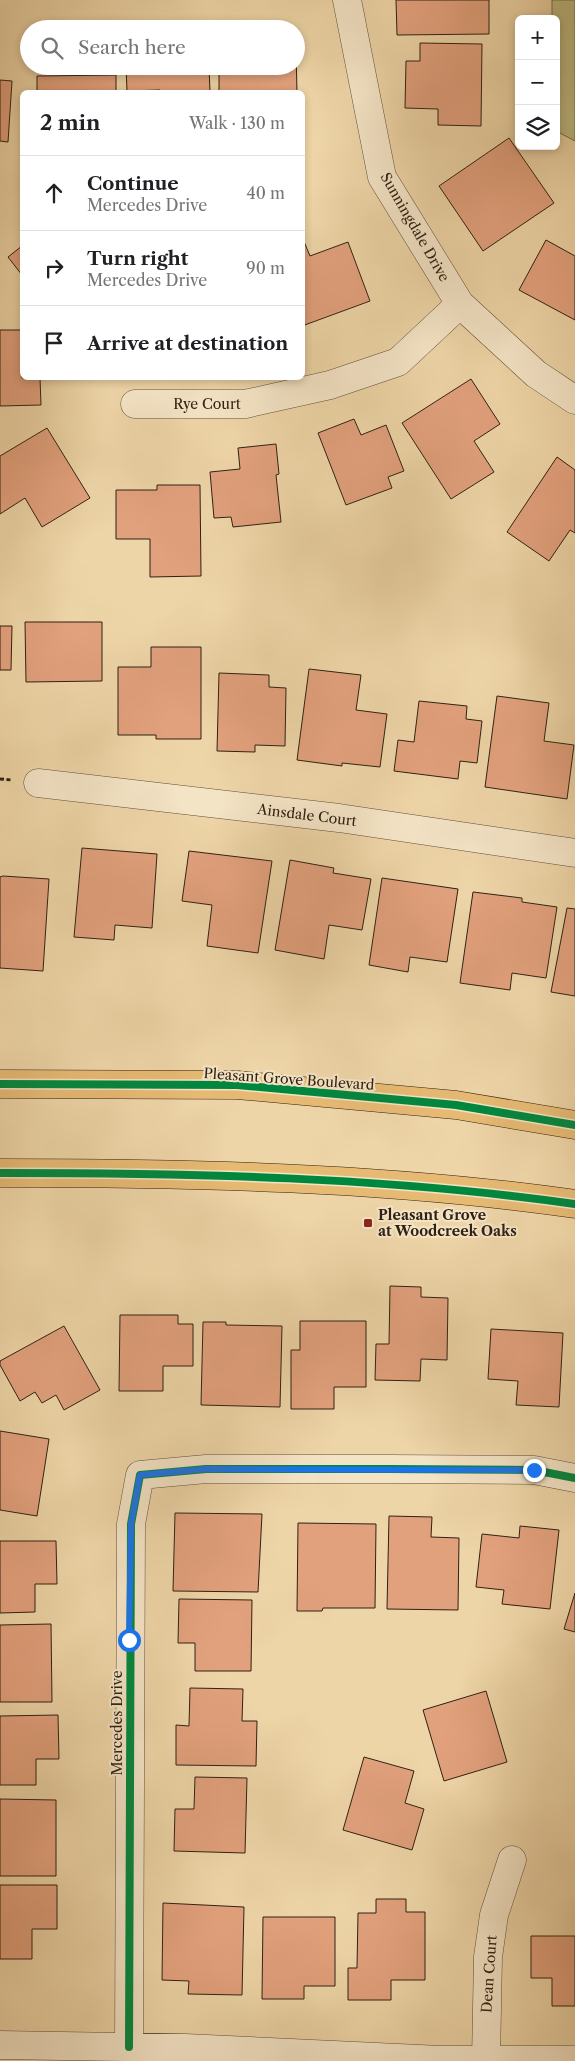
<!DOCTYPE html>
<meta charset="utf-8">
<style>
:root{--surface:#fff;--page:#f2f2f2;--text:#202124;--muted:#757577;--line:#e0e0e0}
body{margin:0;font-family:"Libre Caslon Text",serif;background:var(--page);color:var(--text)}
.controls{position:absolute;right:15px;top:15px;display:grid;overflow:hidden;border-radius:8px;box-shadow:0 2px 8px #0003}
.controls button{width:45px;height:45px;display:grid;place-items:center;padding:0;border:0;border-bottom:1px solid var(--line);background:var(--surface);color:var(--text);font:25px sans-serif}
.stop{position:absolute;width:15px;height:15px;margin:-11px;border:4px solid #1a73e8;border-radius:50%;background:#fff}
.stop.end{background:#1a73e8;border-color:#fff;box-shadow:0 1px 5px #0008}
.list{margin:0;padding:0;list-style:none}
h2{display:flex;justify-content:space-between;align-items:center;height:65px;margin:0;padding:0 20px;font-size:21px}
h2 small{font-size:16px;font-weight:400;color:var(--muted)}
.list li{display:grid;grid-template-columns:32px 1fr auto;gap:15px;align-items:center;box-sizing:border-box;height:75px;padding:0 20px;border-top:1px solid var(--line)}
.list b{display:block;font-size:19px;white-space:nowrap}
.list p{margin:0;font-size:16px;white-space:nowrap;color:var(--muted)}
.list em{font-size:16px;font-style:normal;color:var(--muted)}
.icon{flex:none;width:28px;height:28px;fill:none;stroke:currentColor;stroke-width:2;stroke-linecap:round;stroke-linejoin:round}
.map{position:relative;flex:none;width:575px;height:2061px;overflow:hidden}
.search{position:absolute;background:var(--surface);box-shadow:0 2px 8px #0003;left:20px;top:20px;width:285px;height:55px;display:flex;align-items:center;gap:12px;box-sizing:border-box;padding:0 18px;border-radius:28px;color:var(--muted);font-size:19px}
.panel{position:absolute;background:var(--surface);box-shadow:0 2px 8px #0003;left:20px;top:90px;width:285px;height:290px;border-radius:8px}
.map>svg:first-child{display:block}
</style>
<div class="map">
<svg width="575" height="2061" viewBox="0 0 575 2061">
<rect width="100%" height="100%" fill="#eed5a7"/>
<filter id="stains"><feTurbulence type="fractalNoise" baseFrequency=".004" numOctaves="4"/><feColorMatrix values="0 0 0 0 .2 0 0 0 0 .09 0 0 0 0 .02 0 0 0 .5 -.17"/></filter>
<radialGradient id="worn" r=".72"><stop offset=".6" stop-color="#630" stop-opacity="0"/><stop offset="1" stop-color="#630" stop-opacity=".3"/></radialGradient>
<path fill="#bebc83" stroke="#766e4c" d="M552 0H575V141L556 131V19H552Z"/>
<path fill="#e2a17d" stroke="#2f2114" d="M396 0H489V34L397 35Z
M420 43 482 44 481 126 438 125V109L405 108 406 61H420Z
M296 51 297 92H219V66H296Z
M126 66H209L210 92H161L160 90 127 91Z
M116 75V92H37V76Z
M0 80 12 81 8 142 0 141Z
M509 138 554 203 483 251 439 186Z
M302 237 310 256 348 242 370 301 302 326Z
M546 240 575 256V320L519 290Z
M22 246V275L8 257Z
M0 330H22V378H40L41 405 0 406Z
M471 379 500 424 474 441 494 472 451 499 402 423Z
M354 419 361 435 386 425 404 471 388 477 392 488 346 505 318 433Z
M47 428 90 498 42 527 25 498 0 514V456Z
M276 444 279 474 276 475 281 522 233 527 231 517 214 518 210 472 240 469 238 448Z
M557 457 575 470V533L570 530 549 561 507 532Z
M157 485H200L201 576 150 577V539H116V490H157Z
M25 622H102V681L26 682Z
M0 626H12L11 670H0Z
M151 647H201V739H156V735H118V667H151Z
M309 669 361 675 356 710 387 714 380 767 342 763V766L297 760Z
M219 673 269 675V687L286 688 285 746 255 745V752L217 751Z
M497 696 549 703 544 741 574 745 567 799 485 787Z
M419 701 467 706 466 719 482 721 477 763 460 761 458 779 394 771 398 740 414 742Z
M82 848 157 854 152 928 115 925 114 940 74 937Z
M189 851 272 861 258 953 207 946 212 905 182 901Z
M290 860 334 868 333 873 371 879 362 930 329 925 324 959 275 950Z
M3 876 49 879 43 971 0 968V877Z
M382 878 458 889 447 962 410 957 408 972 369 965Z
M473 892 522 898V902L557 907 546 978 512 973 510 990 460 983Z
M567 908 575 909V996L551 992Z
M390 1286 421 1287V1297L448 1298 447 1360 421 1359 420 1381 375 1380 376 1344H389Z
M120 1315H178V1324H193V1366H163V1391H119Z
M300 1321H366V1387H334V1409H291V1350H300Z
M203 1322H226V1325L282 1326 280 1407 201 1405Z
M64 1326 100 1390 64 1410 56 1395 42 1403 35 1392 20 1401 0 1365V1361Z
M491 1329 563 1333 559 1407 516 1405 518 1381 488 1379Z
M0 1431 49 1439 37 1516 0 1510Z
M175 1513 262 1514 258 1592 173 1591Z
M389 1516 432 1517 431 1537 459 1538 458 1610 387 1609Z
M298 1523 376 1524 375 1608H323L322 1611H297Z
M520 1526 559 1530 550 1609 502 1604 504 1590 476 1587 482 1534 519 1538Z
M0 1541H56L57 1584H35V1612L0 1613Z
M575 1593V1632L564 1629Z
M179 1599 252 1600 251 1671H195V1643H178Z
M51 1624 52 1702H0V1625Z
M190 1688 243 1689 242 1721H257L256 1766 176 1765V1725L189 1726Z
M486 1691 507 1762 444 1781 423 1710Z
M58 1715 59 1759H36V1785H0V1716Z
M364 1757 414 1771 405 1803 424 1809 412 1850 343 1830Z
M195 1777 247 1778 245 1853 174 1851 175 1809H194Z
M0 1799 56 1800V1876H0Z
M0 1885H57V1929H32V1959H0Z
M376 1899H406V1912H425V1980H391V2000H348V1968H357L358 1913H376Z
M163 1903 244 1907 242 1995 188 1994 189 1981 162 1980Z
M263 1917H335V1986H304V1999H262Z
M531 1936H575V2006H552V1978H531Z"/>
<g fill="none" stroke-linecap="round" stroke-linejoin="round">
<defs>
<path id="street" d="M347 0 382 177 460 304 536 374 575 400
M135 404H245L330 385 398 362 460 304
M38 783 339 818 575 853
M0 2045 185 2048 441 2060H575
M129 2047 131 1524 140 1475 206 1469H388L534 1470 575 1478
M486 2060 488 1957 494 1915 512 1860"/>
<path id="primary" d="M0 1084 237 1085 456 1105 575 1125
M0 1173C192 1173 385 1177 575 1204"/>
</defs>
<use href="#street" stroke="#5f4e39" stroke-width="29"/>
<use href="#primary" stroke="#2f2114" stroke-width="29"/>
<path stroke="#2f2114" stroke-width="3" stroke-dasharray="4 2.5" stroke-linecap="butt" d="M0 779 12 780"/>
<use href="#street" stroke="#f4e4c6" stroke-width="28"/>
<use href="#primary" stroke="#e7ba74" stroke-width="28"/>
<defs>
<path id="cycleway" d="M0 1084 237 1085 456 1105 575 1125
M0 1173C192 1173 385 1177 575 1204
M129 2047 131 1524 140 1475 206 1469H388L534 1470 575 1478"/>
</defs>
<use href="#cycleway" stroke="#f4e4c6" stroke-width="11"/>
<use href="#cycleway" stroke="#00873e" stroke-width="8"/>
</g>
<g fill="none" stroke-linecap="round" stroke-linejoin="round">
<path stroke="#1a73e8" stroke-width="6" d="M129 1640 131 1524 140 1475 206 1469 534 1470"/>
</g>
<rect fill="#8f2418" stroke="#f4e4c6" stroke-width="2" x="363" y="1218" width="10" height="10" rx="2.5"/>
<g text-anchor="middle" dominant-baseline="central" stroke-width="4" stroke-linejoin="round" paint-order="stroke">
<g font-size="14" fill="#2f2114" stroke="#f4e4c6">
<text transform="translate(415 227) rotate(60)">Sunningdale Drive</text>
<text x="207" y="404">Rye Court</text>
<text transform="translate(307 815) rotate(7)">Ainsdale Court</text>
<text transform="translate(289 1079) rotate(4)">Pleasant Grove Boulevard</text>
<text transform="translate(117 1723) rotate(-90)">Mercedes Drive</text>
<text transform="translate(489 1974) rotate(-86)">Dean Court</text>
</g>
<g font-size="14" font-weight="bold" fill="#2f2114" stroke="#f4e4c6" text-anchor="start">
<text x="378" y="1215">Pleasant Grove<tspan x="378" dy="16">at Woodcreek Oaks</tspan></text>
</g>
</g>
<rect width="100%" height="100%" filter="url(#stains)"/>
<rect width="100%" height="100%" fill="url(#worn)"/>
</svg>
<div class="controls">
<button>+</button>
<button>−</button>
<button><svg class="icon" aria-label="layers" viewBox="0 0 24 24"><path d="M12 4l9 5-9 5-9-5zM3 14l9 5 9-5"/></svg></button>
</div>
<div class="stop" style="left:129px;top:1640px"></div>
<div class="stop end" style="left:534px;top:1470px"></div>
<div class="search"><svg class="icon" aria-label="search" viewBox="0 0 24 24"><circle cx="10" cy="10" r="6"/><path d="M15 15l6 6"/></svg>Search here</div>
<section class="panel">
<h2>2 min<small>Walk · 130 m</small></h2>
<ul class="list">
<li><svg class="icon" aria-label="ahead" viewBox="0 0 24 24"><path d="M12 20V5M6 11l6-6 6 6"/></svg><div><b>Continue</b><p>Mercedes Drive</p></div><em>40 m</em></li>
<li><svg class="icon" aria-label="right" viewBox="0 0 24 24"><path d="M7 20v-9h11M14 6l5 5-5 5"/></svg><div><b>Turn right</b><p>Mercedes Drive</p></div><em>90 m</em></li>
<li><svg class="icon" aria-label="arrive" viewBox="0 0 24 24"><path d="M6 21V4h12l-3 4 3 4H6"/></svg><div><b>Arrive at destination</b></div></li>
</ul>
</section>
</div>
